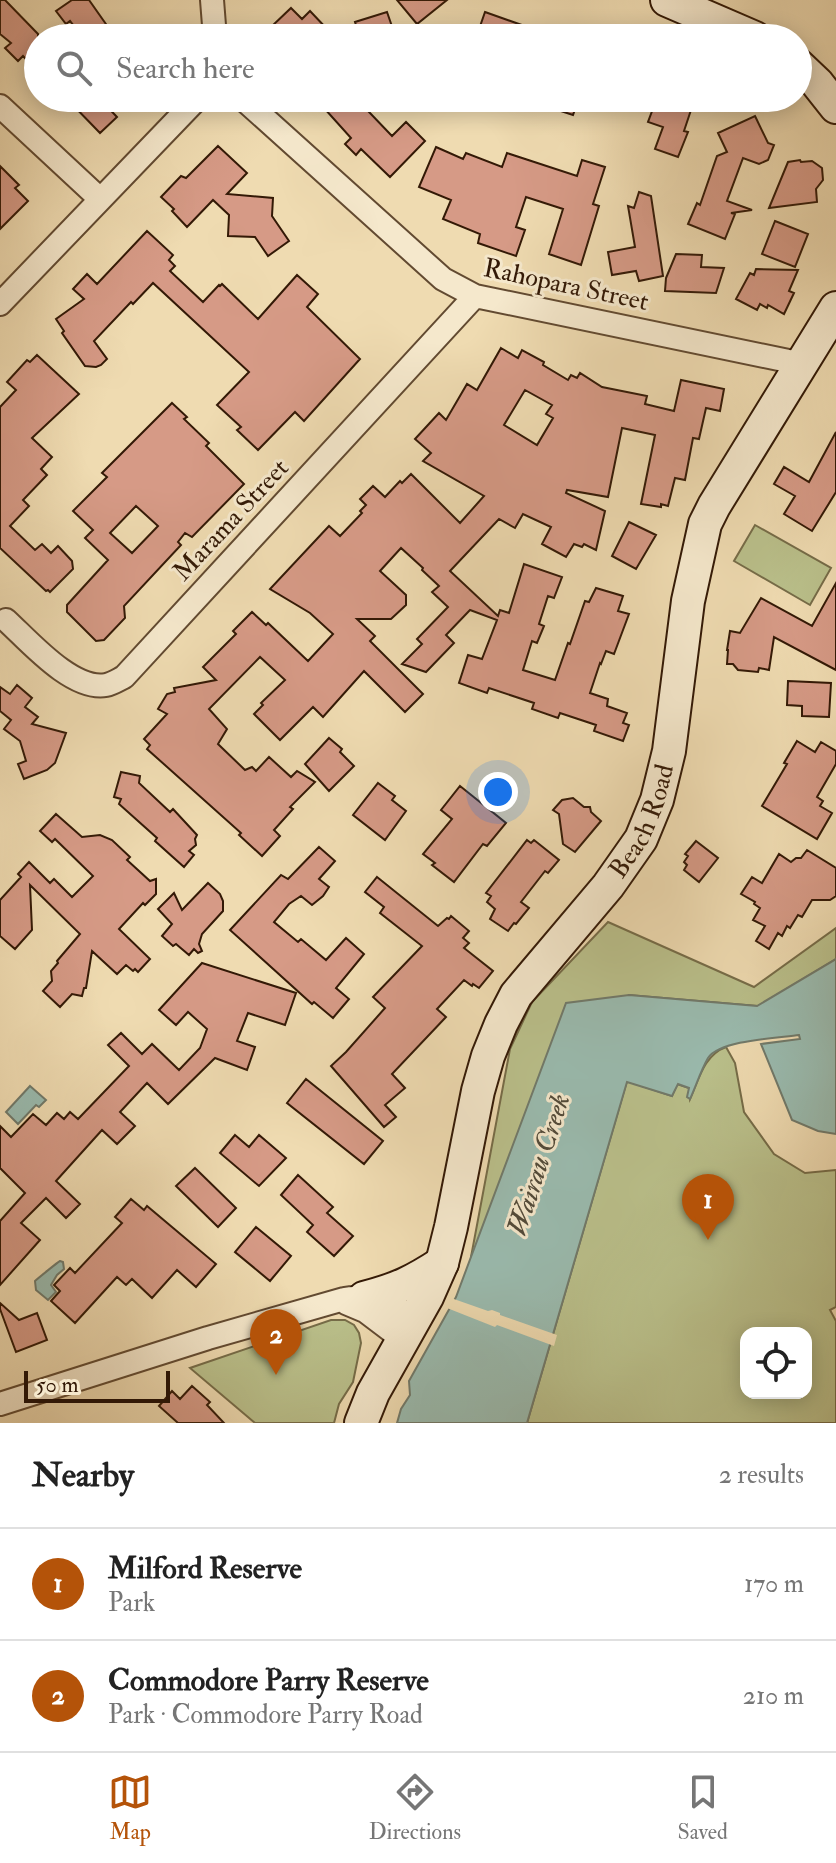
<!DOCTYPE html>
<meta charset="utf-8">
<style>
:root{--surface:#fff;--page:#f2f2f2;--text:#222;--muted:#767676;--line:#e0e0e0;--accent:#b45309}
body{margin:0;font-family:"IM FELL Double Pica",serif;background:var(--page);color:var(--text)}
.controls{position:absolute;right:24px;bottom:24px;display:grid;overflow:hidden;border-radius:16px;box-shadow:0 4px 20px #0003}
.controls button{width:72px;height:72px;display:grid;place-items:center;padding:0;border:0;border-bottom:2px solid var(--line);background:var(--surface);color:var(--text);font:40px sans-serif}
.scale{position:absolute;left:24px;bottom:20px;width:146px;box-sizing:border-box;padding-left:8px;border:4px solid #331906;border-top:0;font-size:22px;line-height:28px;white-space:nowrap;color:#331906;-webkit-text-stroke:6px #f5e8cc;paint-order:stroke}
.you{position:absolute;left:498px;top:792px;width:28px;height:28px;margin:-20px;border:6px solid #fff;border-radius:50%;background:#1a73e8;box-shadow:0 0 0 12px #1a73e833}
.badge{display:grid;place-items:center;width:52px;height:52px;border-radius:50%;background:var(--accent);color:#fff;font-size:26px;font-weight:700}
.pin{position:absolute;translate:-50% -66px;filter:drop-shadow(0 2px 4px #0008)}
.pin::after{content:'';position:absolute;top:42px;width:28px;height:24px;background:inherit;clip-path:polygon(0 0,100% 0,50% 100%)}
.list{margin:0;padding:0;list-style:none}
h2{display:flex;justify-content:space-between;align-items:center;height:104px;margin:0;padding:0 32px;font-size:34px}
h2 small{font-size:26px;font-weight:400;color:var(--muted)}
.list li{display:grid;grid-template-columns:52px 1fr auto;gap:24px;align-items:center;box-sizing:border-box;height:112px;padding:0 32px;border-top:2px solid var(--line)}
.list b{display:block;font-size:30px;white-space:nowrap}
.list p{margin:0;font-size:26px;white-space:nowrap;color:var(--muted)}
.list em{font-size:26px;font-style:normal;color:var(--muted)}
.icon{flex:none;width:44px;height:44px;fill:none;stroke:currentColor;stroke-width:2;stroke-linecap:round;stroke-linejoin:round}
.map{position:relative;flex:none;width:836px;height:1423px;overflow:hidden}
.search{position:absolute;background:var(--surface);box-shadow:0 4px 20px #0003;left:24px;right:24px;top:24px;height:88px;display:flex;align-items:center;gap:20px;box-sizing:border-box;padding:0 28px;border-radius:44px;color:var(--muted);font-size:30px}
.sheet{height:328px;background:var(--surface)}
nav{display:flex;justify-content:space-around;align-items:center;box-sizing:border-box;height:112px;border-top:2px solid var(--line);background:var(--surface);font-size:22px;color:var(--muted)}
nav a{display:grid;justify-items:center;gap:4px}
nav .on{color:var(--accent)}
.map>svg:first-child{display:block}
</style>
<div class="map">
<svg width="836" height="1423" viewBox="0 0 836 1423">
<rect width="100%" height="100%" fill="#efdbb1"/>
<filter id="stains"><feTurbulence type="fractalNoise" baseFrequency=".0025" numOctaves="4"/><feColorMatrix values="0 0 0 0 .2 0 0 0 0 .09 0 0 0 0 .02 0 0 0 .5 -.17"/></filter>
<radialGradient id="worn" r=".72"><stop offset=".6" stop-color="#630" stop-opacity="0"/><stop offset="1" stop-color="#630" stop-opacity=".3"/></radialGradient>
<path fill="#bac08b" stroke="#766c48" stroke-width="2" fill-rule="evenodd" d="M755 525 831 568 810 605 734 561Z
M608 922 754 987 836 928V959L758 1006 629 995 471 1257 510 1049 532 1002Z
M726 1047 735 1063 744 1112 774 1154 805 1173 836 1170V1307L830 1310 836 1321V1423H527L627 1081 672 1096 677 1084 689 1088 690 1099C699 1079 704 1055 726 1047ZM746 1333H806V1393H746Z
M331 1320H345L354 1325 359 1333 361 1343 353 1382 339 1404 334 1423H255L190 1368Z"/>
<path fill="#9abbaf" stroke="#717a6b" stroke-width="2" d="M836 959V1134L818 1131 792 1120 761 1044 800 1039 799 1035C778 1038 720 1040 708 1058 701 1070 696 1086 690 1099L687 1097 689 1088 678 1084 672 1096 627 1082 527 1423H397L401 1409 410 1395 409 1381 456 1297 566 1003 629 995 757 1006Z
M30 1086 46 1100 39 1107 36 1105 18 1124 6 1112Z
M60 1261 63 1262 64 1269 57 1275 51 1285 56 1292 48 1300 36 1290 35 1281C37 1279 58 1262 60 1261Z"/>
<path fill="#efdbb1" d="M451 1298 488 1311 492 1310 500 1313V1315L557 1335 554 1346 497 1325 495 1327 447 1308Z"/>
<path fill="#d69a86" stroke="#331906" stroke-width="2" fill-rule="evenodd" d="M0 0H5L38 34V72L23 56 18 61 5 48 11 43 0 34Z
M72 0H89L108 27 92 38H83L70 21 66 24 56 11Z
M397 0H447L417 24Z
M291 8 302 19 310 11 328 30 320 38H282L271 27Z
M387 12 396 38H360L355 22Z
M485 12 553 36V38H476Z
M66 98H99L117 117 100 133Z
M315 98H360L371 110 369 112 392 136 406 122 425 141 390 177 361 149 356 155 345 144 351 138Z
M530 98H579L573 115 530 101Z
M657 98H695L684 131 688 132 678 157 655 149 663 127 648 122Z
M755 116 768 143 774 145 768 160 759 164 743 158 727 201 752 210 731 213 735 214 725 239 688 224 697 203 700 205 717 156 727 152 718 133Z
M218 146 247 173 227 194 273 198 272 216 289 241 268 256 255 237 228 236 229 215 213 200 187 227 172 211 174 209 161 197 181 176 186 178Z
M436 147 463 159 466 153 502 167 507 153 577 176 582 160 605 167 593 204 599 206 581 265 549 254 563 209 526 197 516 227 525 230 516 256 478 243 480 234 443 219 451 200 419 187Z
M800 160 801 162 812 161 822 168 823 180 816 189 817 202 769 208 788 162Z
M0 166 19 185 15 188 28 201 0 229Z
M639 192 651 196 663 276 639 281 636 271 612 275 608 252 635 247 628 206 634 208Z
M775 221 808 234 795 267 762 254Z
M147 231 173 255 169 260 175 266 170 271 203 302 219 285 220 286 222 284 258 319 297 275 318 294 307 307 360 359 304 421 295 412 258 450 237 430 241 427 217 405 249 372 153 283 133 304 131 302 94 341 107 359 101 365 96 367 85 366 62 333 64 331 56 319 84 299 73 289 87 274 97 284Z
M676 254 702 255 701 267 724 268 716 293 665 291 666 278Z
M756 269 798 270 789 291 794 293 784 314 768 305 767 308 760 304 757 310 736 299 750 273 754 275Z
M501 348 518 358 522 350 544 362 543 365 568 380 571 375 577 378 580 373 602 387 647 396 645 404 674 411 681 380 724 389 720 411 706 408 699 439 693 438 685 480 675 478 668 506 661 504V507L641 504 655 435 622 428 608 497 567 490 566 493 605 511 596 550 584 544 582 547 574 544 566 557 542 544 551 527 523 514 515 528 499 519 450 571 498 616 500 610 509 613 524 564 562 577 554 598 548 596 539 624 544 626 537 643 532 641 523 670 555 680 568 643 570 644 585 601 589 602 596 588 623 596 618 611 629 614 614 654 606 651 601 664 600 663 590 693 608 699 607 706 627 713 623 723 629 725 623 741 594 731 596 725 560 713 558 718 532 709 534 703 489 688 487 693 459 683 468 655 482 659 497 620 470 610 446 635 454 643 426 672 402 664 422 644 417 639 448 607 432 592 439 586 422 570 423 568 401 548 380 571 406 595V605L391 619H357L375 636 370 641 423 694 405 712 364 671 323 717 313 707 280 740 254 714 263 705 261 703 285 680 260 657 209 709 227 729 218 744 245 770 252 767 256 771 269 757 291 777 297 771 315 782 290 807 293 809 274 830 280 836 262 856 239 835 241 833 147 749 150 745 144 739 167 714 158 709 167 694 175 692 174 688 216 680 203 667 236 634 233 631 252 612 266 625 268 623 308 661 333 634 310 613 270 589 329 526 340 536 362 513 360 511 366 505 360 499 373 486 385 497 400 481 402 483 411 474 460 523 484 496 423 461 431 453 415 439 439 413 446 420 467 384 477 390ZM525 390 552 405 546 414 553 418 537 445 504 425Z
M37 355 79 394 32 438 52 457 41 469 47 475 23 500 29 506 10 526 35 550 42 544 51 553 58 546 72 561 73 569 50 592 48 590 46 591 0 548V407L16 390 7 382 27 360 30 362Z
M172 403 187 417 184 419 209 443 206 446 244 484 192 537 185 533 178 542 181 545 124 606 125 618 104 640 96 641 67 612V605L108 560 85 538 93 530 73 511 107 477 102 473ZM136 506 158 526 132 553 110 533Z
M836 432V492L812 531 784 514 795 496 774 484 784 467 809 482Z
M629 522 656 535 636 569 612 556Z
M836 583V670L774 637 769 670 759 668 758 672 738 670 733 664H727L728 650H727L730 631 740 633 761 598 812 626Z
M788 681 831 683 829 717 802 716V706L787 705Z
M17 685 32 698 25 707 38 717 32 724 66 733 55 763 47 770 24 779 18 764 26 761 20 741 4 729 11 720 0 711V687L10 694Z
M329 738 342 749 340 752 354 766 329 791 305 764Z
M797 741 815 752 821 742 836 751V764L817 797 823 801 820 806 832 813 817 839 762 806 787 764 784 763Z
M121 772 140 776 139 783 170 812 173 809 197 835 195 839 196 845 189 851 194 855 184 867 155 841 157 838 119 804 121 799 114 797Z
M378 783 395 796 392 800 406 811 385 840 353 815Z
M460 786 506 823 487 846 483 844 454 882 432 865 435 863 423 854 452 819 441 810Z
M573 798 584 807H590L591 812 601 821 575 852 563 844 559 814 553 810 562 800Z
M56 814 82 837 100 835 112 840 130 857 127 860 150 881 156 879V894L145 905 143 903 119 929 150 959 138 972 135 969 133 971 126 965 117 974 92 951 86 988H84L82 996 72 994 60 1007 43 991 52 981 51 971 58 963 57 961 80 934 30 885 32 930 15 949 0 936V900L21 877 18 874 29 862 50 883 54 879 72 897 93 876 55 839 52 842 40 831Z
M527 840 531 843 534 840 559 860 548 873 545 871 521 902 529 908 516 924 514 923 508 931 490 919 495 909 487 902 491 896 486 893Z
M696 841 718 858 699 882 684 870 687 865 684 862 688 856 685 854Z
M319 847 335 861 319 879 329 887 323 896 312 905 301 896 289 904 274 922 298 942 301 939 326 960 346 938 364 954 336 988 349 999 333 1018 314 1002 312 1004 230 930 281 875 288 879Z
M807 850 836 868V896L830 900H812L802 917 798 915 790 928 787 926 782 936 778 933 769 949 756 941 765 926 753 920 760 908 754 904 755 902 741 894 752 877 762 883 779 854 791 862 796 858H801Z
M377 877 438 926 447 918 449 919 451 916 469 931 463 938 469 943 464 948 493 971 479 988 473 984 472 986 464 980 437 1009 446 1017 392 1074 405 1088 385 1105 396 1117 384 1127 331 1066 346 1052 385 1008 373 997 422 946 380 913 384 907 365 892Z
M208 883 220 894 223 901V911L202 934 199 944 202 951 198 953 194 949 189 955 176 944 173 946 162 936 172 924 158 909 174 893 182 910Z
M202 963 296 993 285 1025 248 1013 237 1041 255 1047 247 1070 215 1058 168 1104 147 1083 120 1112 135 1126 117 1144 102 1130 56 1181 80 1204 66 1218 46 1198 21 1223 40 1240 0 1285V1221L25 1193 0 1168V1126L11 1137 33 1114 46 1125 57 1113 64 1119 70 1112 78 1119 129 1066 108 1045 121 1033 142 1054 152 1044 179 1070 200 1048 207 1029 188 1012 176 1025 159 1010Z
M306 1079 383 1141 364 1164 287 1103Z
M235 1135 249 1147 259 1135 286 1158 259 1186 220 1153Z
M195 1168 236 1208 218 1227 176 1186Z
M298 1175 333 1207 327 1213 353 1236 334 1256 307 1232 313 1225 281 1195Z
M131 1199 144 1210 147 1206 216 1264 196 1287 177 1270 152 1298 132 1279 126 1285 117 1277 75 1323 51 1301 60 1291 54 1285 70 1268 75 1273 122 1223 115 1217Z
M256 1227 291 1256 270 1281 235 1252Z
M0 1303 19 1320 37 1313 47 1340 16 1352 0 1309Z
M192 1386 210 1402 207 1405 224 1423H178L159 1406 172 1391 180 1399Z"/>
<g fill="none" stroke-linecap="round" stroke-linejoin="round">
<defs>
<path id="minor" d="M212 0 215 38
M242 98 443 279 475 296 803 364
M0 106 100 199
M0 304 198 98
M6 620C29 641 72 691 106 685 112 684 118 680 124 677L475 296
M346 1303 365 1311 402 1339
M0 1404 208 1338 344 1299C370 1295 392 1305 415 1318"/>
<g id="secondary">
<path d="M667 0 755 38"/>
<path d="M798 65 817 83 836 107"/>
<path d="M364 1298C398 1289 413 1282 442 1263"/>
<path id="s1" d="M361 1423 373 1393 427 1297 442 1263 451 1227 478 1091 488 1056 501 1024 516 995 608 886 641 839 657 800 669 751 688 601 705 524 714 506 836 308"/>
</g>
</defs>
<use href="#minor" stroke="#624a31" stroke-width="26"/>
<use href="#secondary" stroke="#331906" stroke-width="36"/>
<use href="#minor" stroke="#f5e8cc" stroke-width="22"/>
<use href="#secondary" stroke="#f5e8cc" stroke-width="32"/>
</g>
<g text-anchor="middle" dominant-baseline="central" stroke-width="6" stroke-linejoin="round" paint-order="stroke">
<g font-size="26" fill="#331906" stroke="#f5e8cc">
<text transform="translate(566 285) rotate(12)">Rahopara Street</text>
<text transform="translate(231 520) rotate(-47)">Marama Street</text>
<text stroke="none"><textPath href="#s1" startOffset="676">Beach Road</textPath></text>
</g>
<g font-size="28" font-style="italic" fill="#524a39" stroke="#f5e8cc">
<text transform="translate(539 1165) rotate(-72)">Wairau Creek</text>
</g>
</g>
<rect width="100%" height="100%" filter="url(#stains)"/>
<rect width="100%" height="100%" fill="url(#worn)"/>
</svg>
<div class="controls">
<button><svg class="icon" aria-label="locate" viewBox="0 0 24 24"><circle cx="12" cy="12" r="6"/><path d="M12 2v4M12 18v4M2 12h4M18 12h4"/></svg></button>
</div>
<div class="scale">50 m</div>
<div class="you"></div>
<div class="pin badge" style="left:708px;top:1240px">1</div>
<div class="pin badge" style="left:276px;top:1375px">2</div>
<div class="search"><svg class="icon" aria-label="search" viewBox="0 0 24 24"><circle cx="10" cy="10" r="6"/><path d="M15 15l6 6"/></svg>Search here</div>
</div>
<section class="sheet">
<h2>Nearby<small>2 results</small></h2>
<ul class="list">
<li><span class="badge">1</span><div><b>Milford Reserve</b><p>Park</p></div><em>170 m</em></li>
<li><span class="badge">2</span><div><b>Commodore Parry Reserve</b><p>Park · Commodore Parry Road</p></div><em>210 m</em></li>
</ul>
</section>
<nav>
<a class="on"><svg class="icon" aria-label="map" viewBox="0 0 24 24"><path d="M3 6l6-2 6 2 6-2v14l-6 2-6-2-6 2zM9 4v14M15 6v14"/></svg>Map</a>
<a><svg class="icon" aria-label="directions" viewBox="0 0 24 24"><path d="M12 3l9 9-9 9-9-9zM9 14v-3h6M13 9l2 2-2 2"/></svg>Directions</a>
<a><svg class="icon" aria-label="saved" viewBox="0 0 24 24"><path d="M7 4h10v16l-5-4-5 4z"/></svg>Saved</a>
</nav>
